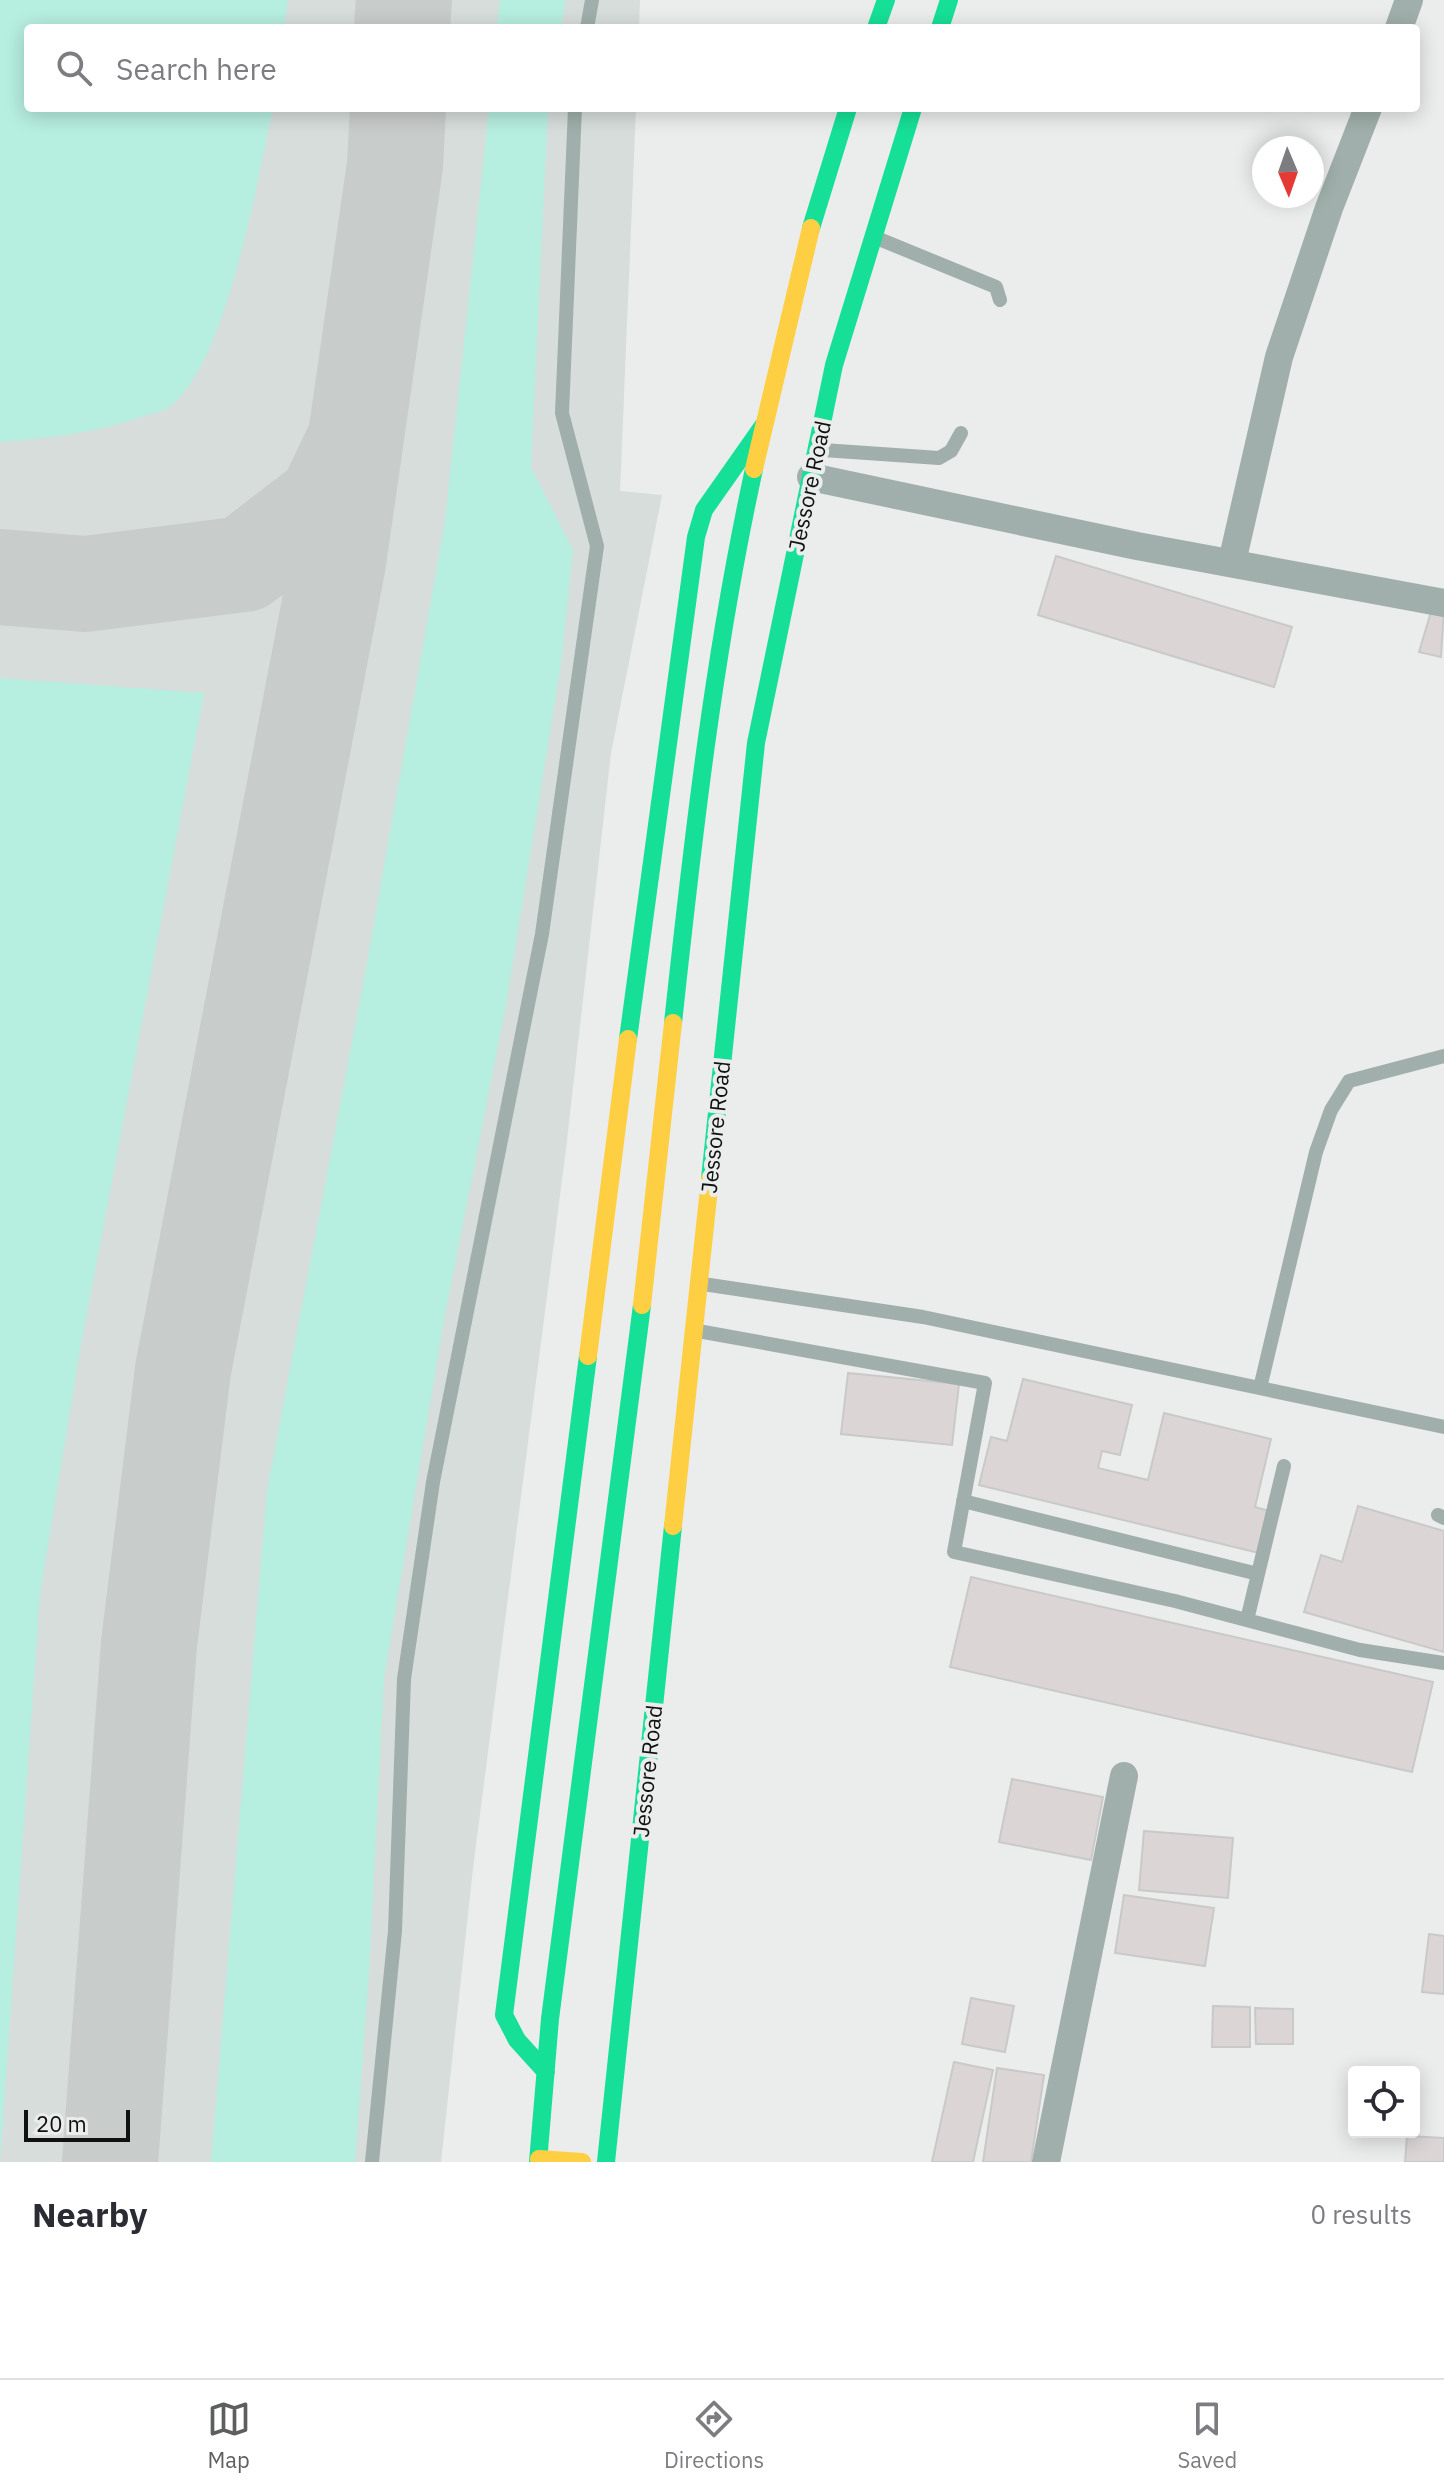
<!DOCTYPE html>
<style>
:root{--surface:#fff;--page:#f7f7f7;--text:#2b2b33;--muted:#7c7c81;--line:#e1e1e2;--accent:#5d5e5e}
body{margin:0;font-family:"IBM Plex Sans",sans-serif;background:var(--page);color:var(--text)}
.controls{position:absolute;right:24px;bottom:24px;display:grid;overflow:hidden;border-radius:8px;box-shadow:0 4px 20px #0003}
.controls button{width:72px;height:72px;display:grid;place-items:center;padding:0;border:0;border-bottom:2px solid var(--line);background:var(--surface);color:var(--text);font:40px sans-serif}
.compass{position:absolute;left:1252px;top:136px;width:72px;height:72px;border-radius:50%;background:var(--surface);box-shadow:0 4px 20px #0003;rotate:178deg}
.scale{position:absolute;left:24px;bottom:20px;width:106px;box-sizing:border-box;padding-left:8px;border:4px solid #101111;border-top:0;font-size:22px;line-height:28px;white-space:nowrap;color:#101111;-webkit-text-stroke:6px #eaedec;paint-order:stroke}
.list{margin:0;padding:0;list-style:none}
h2{display:flex;justify-content:space-between;align-items:center;height:104px;margin:0;padding:0 32px;font-size:34px}
h2 small{font-size:26px;font-weight:400;color:var(--muted)}
.icon{flex:none;width:44px;height:44px;fill:none;stroke:currentColor;stroke-width:2;stroke-linecap:round;stroke-linejoin:round}
.map{position:relative;flex:none;width:1444px;height:2162px;overflow:hidden}
.search{position:absolute;background:var(--surface);box-shadow:0 4px 20px #0003;left:24px;right:24px;top:24px;height:88px;display:flex;align-items:center;gap:20px;box-sizing:border-box;padding:0 28px;border-radius:8px;color:var(--muted);font-size:30px}
.sheet{height:216px;background:var(--surface)}
nav{display:flex;justify-content:space-around;align-items:center;box-sizing:border-box;height:112px;border-top:2px solid var(--line);background:var(--surface);font-size:22px;color:var(--muted)}
nav a{display:grid;justify-items:center;gap:4px}
nav .on{color:var(--accent)}
.map>svg:first-child{display:block}
</style>
<div class="map">
<svg width="1444" height="2162" viewBox="0 0 1444 2162">
<rect width="100%" height="100%" fill="#ebecec"/>
<path fill="#d6dddb" d="M0 0H640L639 28H28V108H636L620 491 662 495 611 753 566 1149 473 1868 441 2162H0Z"/>
<path fill="#b6eee0" d="M0 0H288L284 28H28V108H273C257 181 228 358 172 405 165 411 152 413 144 416 96 433 50 438 0 442Z
M500 0H566L561 28H497Z
M489 108H548L531 467 573 550 561 664 506 1005 444 1320 384 1678 369 1973 355 2162H211L267 1490 364 979 445 521Z
M0 678 204 693 80 1350 40 1594 0 2161Z"/>
<g fill="none" stroke-linecap="round" stroke-linejoin="round">
<path stroke="#c8cccb" stroke-width="96" d="M402 28 404 0
M0 577 85 584 244 564 326 501 353 444
M110 2162 149 1644 183 1370 338 562 395 165 398 108"/>
</g>
<path fill="#dbd5d5" stroke="#cac9c9" stroke-width="2" d="M1056 556 1292 627 1274 687 1038 615Z
M1433 605 1444 608 1441 657 1419 652Z
M848 1373 959 1384 952 1445 841 1434Z
M1023 1379 1132 1405 1120 1455 1102 1451 1098 1468 1148 1480 1164 1413 1271 1439 1255 1507 1269 1511 1259 1553 979 1485 991 1437 1007 1441Z
M1358 1506 1444 1531V1652L1304 1612 1321 1555 1342 1562Z
M971 1577 1433 1682 1412 1772 950 1667Z
M1012 1779 1103 1797 1091 1860 999 1842Z
M1144 1831 1233 1838 1228 1898 1139 1890Z
M1124 1895 1214 1908 1205 1966 1115 1953Z
M1429 1934 1444 1936V1994L1422 1992Z
M971 1998 1014 2006 1005 2052 962 2044Z
M1213 2006 1250 2007V2047H1212Z
M1255 2008 1293 2009V2044H1256Z
M954 2062 993 2070 973 2162H932Z
M997 2068 1044 2075 1031 2162H983Z
M1407 2136 1444 2138V2162H1405Z"/>
<g fill="none" stroke-linecap="round" stroke-linejoin="round">
<path stroke="#a0afab" stroke-width="14" d="M587 28 592 0
M879 239 996 287 1000 300
M823 450 939 458 951 451 961 433
M703 1284 923 1317 1444 1427
M698 1331 985 1383 954 1552 1175 1601 1360 1650 1444 1663
M1260 1388 1316 1152 1331 1110 1349 1081 1444 1056
M963 1501 1258 1574 1284 1466
M1438 1515 1444 1518
M1247 1620 1258 1574
M372 2162 395 1931 404 1679 433 1482 542 934 597 546 562 413 575 108"/>
<path stroke="#a0afab" stroke-width="28" d="M1399 28 1409 0
M811 477 1137 546 1444 603
M1232 562 1279 357 1329 208 1368 108
M1046 2162 1124 1776"/>
<path stroke="#16e098" stroke-width="18" d="M876 28 886 0
M940 28 949 0
M811 228 848 108
M673 1023C693 837 714 652 754 469
M628 1039 696 537 704 510 763 426
M710 1179 756 743 834 365 913 108
M546 2072 517 2040 504 2015 588 1356
M538 2162 550 2019 642 1305
M606 2162 673 1526"/>
<path stroke="#ffcf43" stroke-width="18" d="M754 469 811 228
M642 1305 673 1023
M588 1356 628 1039
M673 1526 710 1179
M539 2159 582 2162"/>
</g>
<g text-anchor="middle" dominant-baseline="central" stroke-width="8" stroke-linejoin="round" paint-order="stroke">
<g font-size="22" fill="#101111" stroke="#eaedec">
<text transform="translate(809 486) rotate(-78)">Jessore Road</text>
<text transform="translate(715 1127) rotate(-84)">Jessore Road</text>
<text transform="translate(647 1771) rotate(-84)">Jessore Road</text>
</g>
</g>
</svg>
<div class="controls">
<button><svg class="icon" aria-label="locate" viewBox="0 0 24 24"><circle cx="12" cy="12" r="6"/><path d="M12 2v4M12 18v4M2 12h4M18 12h4"/></svg></button>
</div>
<svg class="compass" viewBox="-18 -18 36 36"><path d="M0-13l5 13h-10z" fill="#e53935"/><path d="M0 13l5-13h-10z" fill="#7c7c81"/></svg>
<div class="scale">20 m</div>
<div class="search"><svg class="icon" aria-label="search" viewBox="0 0 24 24"><circle cx="10" cy="10" r="6"/><path d="M15 15l6 6"/></svg>Search here</div>
</div>
<section class="sheet">
<h2>Nearby<small>0 results</small></h2>
<ul class="list">
</ul>
</section>
<nav>
<a class="on"><svg class="icon" aria-label="map" viewBox="0 0 24 24"><path d="M3 6l6-2 6 2 6-2v14l-6 2-6-2-6 2zM9 4v14M15 6v14"/></svg>Map</a>
<a><svg class="icon" aria-label="directions" viewBox="0 0 24 24"><path d="M12 3l9 9-9 9-9-9zM9 14v-3h6M13 9l2 2-2 2"/></svg>Directions</a>
<a><svg class="icon" aria-label="saved" viewBox="0 0 24 24"><path d="M7 4h10v16l-5-4-5 4z"/></svg>Saved</a>
</nav>
